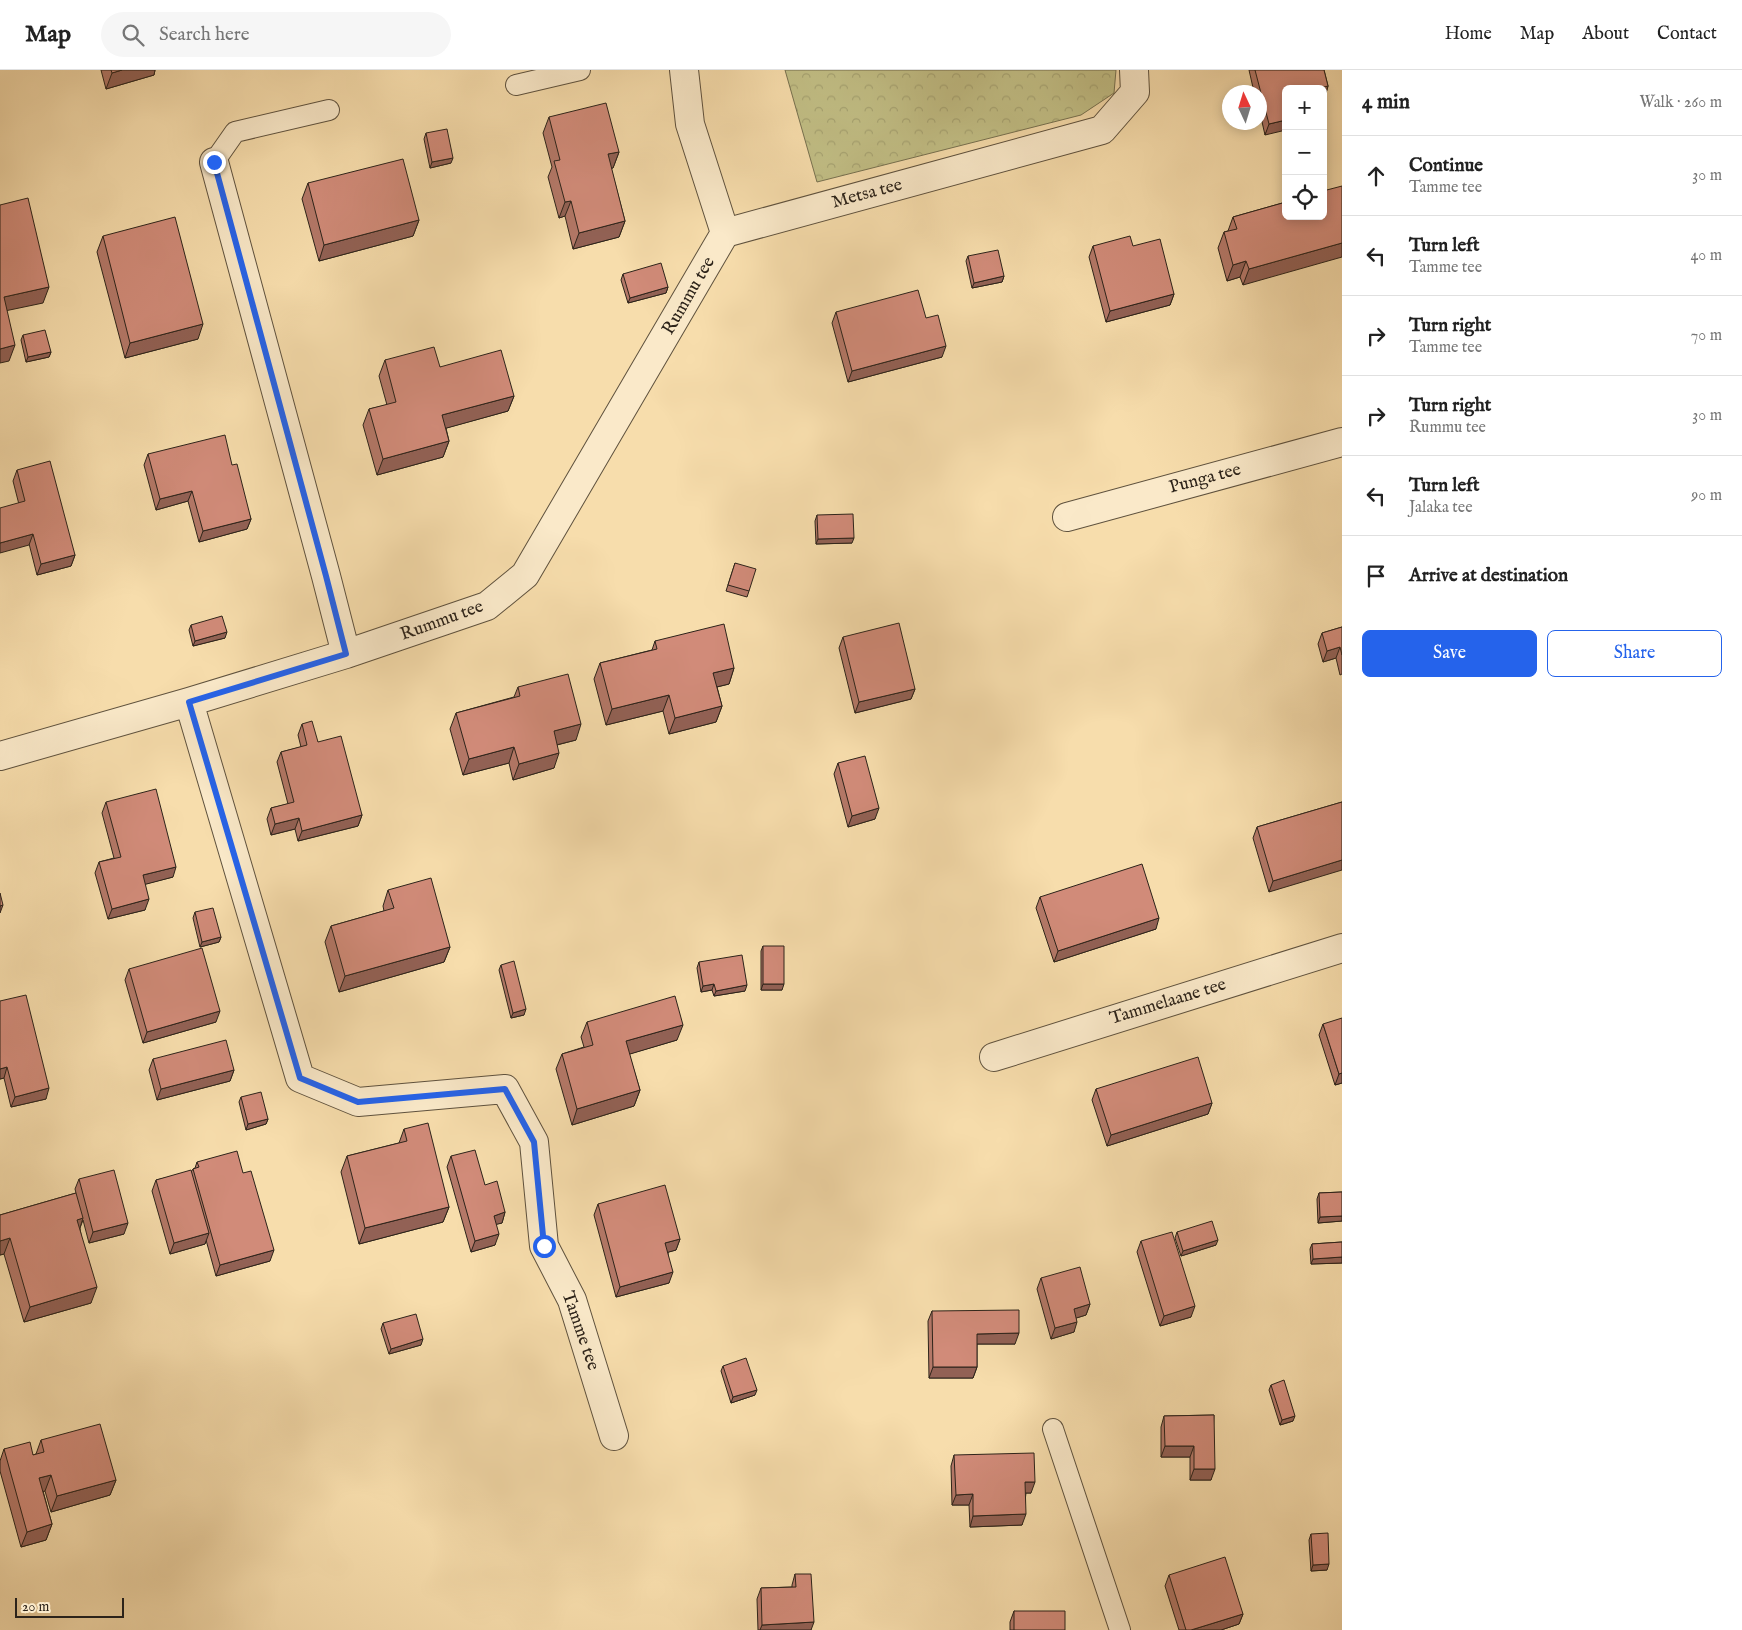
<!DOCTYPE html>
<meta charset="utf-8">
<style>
:root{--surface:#fff;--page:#f6f6f6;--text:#222;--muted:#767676;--line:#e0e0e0;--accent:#2563eb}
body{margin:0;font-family:"IM FELL English",serif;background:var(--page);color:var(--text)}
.controls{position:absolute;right:15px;top:15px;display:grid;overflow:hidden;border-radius:8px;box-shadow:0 2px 12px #0003}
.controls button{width:45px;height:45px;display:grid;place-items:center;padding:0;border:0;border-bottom:1px solid var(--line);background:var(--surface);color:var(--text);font:25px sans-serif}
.compass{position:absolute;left:1222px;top:15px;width:45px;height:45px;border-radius:50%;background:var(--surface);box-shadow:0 2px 12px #0003;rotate:356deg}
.scale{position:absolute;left:15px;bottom:12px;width:109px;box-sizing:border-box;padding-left:5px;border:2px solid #2c231a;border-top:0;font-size:14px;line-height:18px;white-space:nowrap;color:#2c231a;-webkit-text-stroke:4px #fae9c9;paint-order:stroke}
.stop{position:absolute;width:15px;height:15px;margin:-11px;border:4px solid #2563eb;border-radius:50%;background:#fff}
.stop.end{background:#2563eb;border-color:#fff;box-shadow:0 1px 5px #0008}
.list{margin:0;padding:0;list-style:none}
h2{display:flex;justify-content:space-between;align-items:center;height:65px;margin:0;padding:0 20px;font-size:21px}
h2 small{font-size:16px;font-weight:400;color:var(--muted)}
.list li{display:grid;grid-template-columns:32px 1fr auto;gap:15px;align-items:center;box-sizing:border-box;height:80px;padding:0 20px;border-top:1px solid var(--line)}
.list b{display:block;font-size:19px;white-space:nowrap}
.list p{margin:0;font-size:16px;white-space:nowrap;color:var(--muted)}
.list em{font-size:16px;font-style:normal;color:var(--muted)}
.actions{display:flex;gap:10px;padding:15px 20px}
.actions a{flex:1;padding:11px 0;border:1px solid var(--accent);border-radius:8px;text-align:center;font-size:18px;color:var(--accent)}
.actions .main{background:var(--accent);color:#fff}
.icon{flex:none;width:28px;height:28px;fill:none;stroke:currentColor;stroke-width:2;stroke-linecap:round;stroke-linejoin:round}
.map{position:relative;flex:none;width:1342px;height:1560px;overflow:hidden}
header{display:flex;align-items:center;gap:30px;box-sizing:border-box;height:70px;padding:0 25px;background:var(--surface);border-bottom:1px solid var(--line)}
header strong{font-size:24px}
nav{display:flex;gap:28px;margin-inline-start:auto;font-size:18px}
.search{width:350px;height:45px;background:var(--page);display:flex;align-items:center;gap:12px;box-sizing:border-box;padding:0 18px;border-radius:28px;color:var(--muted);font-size:19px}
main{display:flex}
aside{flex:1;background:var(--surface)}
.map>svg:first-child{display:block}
</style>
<header>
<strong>Map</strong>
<div class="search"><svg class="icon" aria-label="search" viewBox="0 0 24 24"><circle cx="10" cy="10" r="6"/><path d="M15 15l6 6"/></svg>Search here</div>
<nav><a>Home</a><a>Map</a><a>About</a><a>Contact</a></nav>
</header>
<main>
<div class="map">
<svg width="1342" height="1560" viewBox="0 0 1342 1560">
<defs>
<pattern id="forest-crowns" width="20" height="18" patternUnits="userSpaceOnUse" patternTransform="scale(1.25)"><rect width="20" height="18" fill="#c2bf86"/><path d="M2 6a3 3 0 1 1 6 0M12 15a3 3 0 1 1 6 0" fill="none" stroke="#a7a473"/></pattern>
</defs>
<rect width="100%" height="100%" fill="#f7ddac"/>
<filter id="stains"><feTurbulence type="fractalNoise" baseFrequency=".004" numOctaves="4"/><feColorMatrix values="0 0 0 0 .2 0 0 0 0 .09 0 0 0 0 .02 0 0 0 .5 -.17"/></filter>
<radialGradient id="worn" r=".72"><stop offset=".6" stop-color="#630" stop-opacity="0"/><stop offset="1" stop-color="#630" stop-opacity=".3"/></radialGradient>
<path fill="url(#forest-crowns)" stroke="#777150" d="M785 0H1116L1114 23 1081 45 817 112Z"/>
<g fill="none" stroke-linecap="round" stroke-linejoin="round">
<defs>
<path id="service" d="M516 15 580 0
M214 92 235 62 329 40
M1053 1359 1120 1560"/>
<path id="minor" d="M684 0 690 54 725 163 1102 60 1135 22 1134 0
M214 92 326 506 346 584
M1067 447 1342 372
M189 632 300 1008 358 1032 505 1019 534 1072 544 1176 572 1230 614 1366
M0 686 189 632 346 584 487 536 525 505 725 163
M994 987 1342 878"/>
</defs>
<use href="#service" stroke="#5f523e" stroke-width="22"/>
<use href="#minor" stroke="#5f523e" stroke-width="30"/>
<use href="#service" stroke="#fae9c9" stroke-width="20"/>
<use href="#minor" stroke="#fae9c9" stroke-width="28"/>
</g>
<path fill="#b47868" stroke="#2c231a" d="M101 0H155L154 5 106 19Z
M1249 0H1324L1328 16 1325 27 1286 19 1265 65 1260 43V22H1254Z
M549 47 619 82 613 98H611L625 151 619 167 573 179 565 146 559 148 548 107 552 97 543 63Z
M426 63 451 93 430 98 424 69Z
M308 113 419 150 413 166 319 191 302 129Z
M1286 132 1243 215 1240 207 1227 211 1218 178 1224 162 1228 161 1233 147Z
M103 166 198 269 125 288 97 182Z
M1093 176H1133L1174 224 1170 235 1106 252 1089 187Z
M968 186 1004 206 1002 212 972 218 966 191Z
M623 204 668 217 666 223 628 233 621 210Z
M836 242 942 287 848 312 832 253Z
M23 265 51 282 49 287 26 292 21 270Z
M385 290 440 297 514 326 508 341 446 358 449 371 443 387 377 405 363 355 369 339 387 335 379 306Z
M148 384 232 395 251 449 247 459 199 472 188 431 156 440 144 395Z
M17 400 75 485 71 496 37 505 13 411Z
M817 445 852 473 816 474 815 451Z
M735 493 749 521 747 527 726 521Z
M191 555 225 568 193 576 189 560Z
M1342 557V604L1340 605 1336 588 1323 592 1318 574 1322 563Z
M843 567 915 619 911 629 855 643 839 578Z
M655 571 734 598 729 614 717 617 722 636 716 652 669 664 663 641 606 655 594 609 600 593 652 580Z
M518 617 576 670 557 675 554 698 513 710 509 693 463 705 450 659 456 643 514 627Z
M302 654 318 672 362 745 358 756 298 771 295 759 271 765 267 749 271 738 288 734 277 692 281 682 301 677 298 665Z
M838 693 875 749 848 757 834 704Z
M106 732 173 807 145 814V840L108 849 95 803 99 792 114 788 102 743Z
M1342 732 1269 822 1253 768 1257 757Z
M388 820 450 877 444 892 339 922 325 872 331 856 384 841 383 836Z
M1040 827 1156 859 1054 892 1036 838Z
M195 842 221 867 219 872 200 877 193 848Z
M763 876 782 920H761V881Z
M699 892 745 921 714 926 712 920 701 922 697 898Z
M501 895 524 945 511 948 499 900Z
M129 899 216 952 143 973 125 910Z
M0 931 46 1029 11 1037 4 1008 0 1009Z
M587 952 677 970 629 984 640 1020 634 1036 572 1055 556 999 562 984 584 977 581 967Z
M1323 954 1342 1013 1335 1015 1319 965Z
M153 989 234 1000 230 1011 157 1030 149 1000Z
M1096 1019 1212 1033 1208 1044 1107 1076 1092 1030Z
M241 1027 268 1049 266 1054 246 1060 239 1032Z
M404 1059 449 1137 443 1152 359 1174 341 1102 347 1086 399 1073Z
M451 1086 485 1115 505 1142 502 1153 496 1154 495 1175 471 1182 447 1097Z
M197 1092 270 1191 216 1206 206 1170 205 1174 170 1184 152 1121 156 1110 191 1102 193 1099 195 1098Z
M79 1109 124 1164 89 1173 83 1150 80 1158 91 1233 24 1252 4 1184 0 1185V1145L76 1123 75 1119Z
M1342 1122V1151L1318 1153 1317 1129 1319 1123Z
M598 1134 680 1169 676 1180 668 1182 669 1213 616 1227 594 1145Z
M1177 1162 1216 1175 1181 1186 1175 1168Z
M1141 1171 1191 1247 1160 1256 1137 1182Z
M1342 1172V1193L1311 1194 1310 1179 1312 1174Z
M1041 1208 1090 1234 1086 1245 1076 1248 1074 1262 1051 1269 1037 1219Z
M932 1241 1015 1274H977V1297L973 1308H929L928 1251Z
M383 1253 421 1275 389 1284 381 1259Z
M723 1296 755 1325 731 1333 721 1301Z
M1271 1315 1293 1351 1280 1355 1269 1320Z
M1214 1345 1211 1410H1190V1387H1161V1357L1164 1346Z
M41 1370 116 1410 110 1425 51 1442 45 1421H43L52 1454 46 1470 21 1477 0 1401V1391L4 1379 33 1385 36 1384Z
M954 1385 1031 1423H1026L1022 1455 970 1457 969 1435H952L951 1396Z
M1311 1464 1327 1500 1311 1501 1309 1470Z
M795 1504 811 1560H758L757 1529 761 1518 792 1517V1515Z
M1169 1505 1243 1544 1239 1554 1221 1560H1179L1165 1516Z
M1014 1541 1065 1560H1010V1552Z"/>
<path fill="#926155" stroke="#2c231a" d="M122 0H155L154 5 106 19 112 3Z
M1328 16 1325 27H1323V19H1317Z
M1286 50V60L1265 65 1269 54Z
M619 82 613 98 602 100 608 84Z
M453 88 451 93 430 98 432 92Z
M571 131 565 146 559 148 565 132Z
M419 150 413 166 319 191 324 175Z
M625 151 619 167 573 179 579 163Z
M1342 173V187L1243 215 1249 199Z
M1246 191 1240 207 1227 211 1233 195Z
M1004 206 1002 212 972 218 974 213Z
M49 217 43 233 0 242 4 227Z
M668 217 666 223 628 233 630 228Z
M1174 224 1170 235 1106 252 1110 241Z
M203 254 198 269 125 288 130 273Z
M15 275 9 291 0 293V279Z
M946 276 942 287 848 312 852 301Z
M51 282 49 287 26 292 28 287Z
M514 326 508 341 436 361 442 345Z
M449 371 443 387 377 405 383 389Z
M192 421 188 431 156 440 160 429Z
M251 449 247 459 199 472 203 461Z
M33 464 29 475 0 483V473Z
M854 468 852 473 816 474 818 469Z
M75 485 71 496 37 505 41 494Z
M227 562 225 568 193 576 195 571Z
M1340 577 1336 588 1323 592 1327 581Z
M734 598 729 614 708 619 713 603Z
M915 619 911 629 855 643 859 632Z
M669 625 663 641 606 655 612 639Z
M722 636 716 652 669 664 675 648Z
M581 654 576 670 548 677 554 661Z
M514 677 509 693 463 705 469 689Z
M559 683 554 698 513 710 519 694Z
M879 738 875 749 848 757 852 746Z
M362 745 358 756 298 771 302 761Z
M299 748 295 759 271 765 275 754Z
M1342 790V800L1269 822 1273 811Z
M176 797 173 807 139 816 143 805Z
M149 829 145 840 108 849 112 839Z
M3 835 0 843V836Z
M1159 848 1156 859 1054 892 1058 881Z
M221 867 219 872 200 877 202 872Z
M450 877 444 892 339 922 345 906Z
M714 914 712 920 701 922 703 916Z
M763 914H784L782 920H761Z
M747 915 745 921 714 926 716 921Z
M526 939 524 945 511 948 513 943Z
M220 941 216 952 143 973 147 962Z
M683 955 677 970 620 987 626 971Z
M7 997 4 1008 0 1009V999Z
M234 1000 230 1011 157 1030 161 1019Z
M1342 1003V1013L1335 1015 1339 1004Z
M49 1018 46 1029 11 1037 15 1027Z
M640 1020 634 1036 572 1055 577 1039Z
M1212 1033 1208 1044 1107 1076 1111 1065Z
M268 1049 266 1054 246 1060 248 1054Z
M449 1137 443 1152 359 1174 365 1158Z
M505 1142 502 1153 490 1156 494 1146Z
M1342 1146V1151L1318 1153 1320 1147Z
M83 1148 78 1164 77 1150Z
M128 1153 124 1164 89 1173 93 1162Z
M209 1163 205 1174 170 1184 174 1173Z
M499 1164 495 1175 471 1182 475 1171Z
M10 1168 4 1184 0 1185V1171Z
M680 1169 676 1180 662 1184 665 1173Z
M1218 1170 1216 1175 1181 1186 1183 1181Z
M274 1180 270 1191 216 1206 220 1195Z
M1342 1187V1193L1311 1194 1313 1189Z
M673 1202 669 1213 616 1227 620 1217Z
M97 1217 91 1233 24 1252 30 1237Z
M1090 1234 1086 1245 1070 1250 1074 1239Z
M1195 1236 1191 1247 1160 1256 1164 1246Z
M1077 1252 1074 1262 1051 1269 1055 1258Z
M1019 1263 1015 1274H973L977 1264Z
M423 1269 421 1275 389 1284 391 1279Z
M933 1297H977L973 1308H929Z
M757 1320 755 1325 731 1333 733 1327Z
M1295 1346 1293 1351 1280 1355 1282 1350Z
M1165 1376H1194L1190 1387H1161Z
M1194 1399H1215L1211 1410H1190Z
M51 1405 45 1421 33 1424 39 1408Z
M116 1410 110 1425 51 1442 57 1426Z
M1025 1412H1035L1031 1423H1022Z
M973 1424 969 1435H952L956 1425Z
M1026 1444 1022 1455 970 1457 973 1446Z
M52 1454 46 1470 21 1477 27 1462Z
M1329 1494 1327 1500 1311 1501 1313 1495Z
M1243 1544 1239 1554 1221 1560H1191Z
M814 1552 811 1560H760L762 1555Z"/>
<path fill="#d18b79" stroke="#2c231a" d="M111 0H122L112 3Z
M1255 0H1324L1328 16 1317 19H1286V50L1269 54Z
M606 33 619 82 608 84 625 151 579 163 571 131 565 132 554 91 560 90 549 47Z
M447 59 453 88 432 92 426 63Z
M403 89 419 150 324 175 308 113Z
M1342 116V173L1249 199 1246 191 1233 195 1224 162 1237 159 1233 147 1286 132V146H1323V121Z
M28 128 49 217 4 227 15 275 0 279V135Z
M175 147 203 254 130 273 103 166Z
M1130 166 1133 176 1160 169 1174 224 1110 241 1093 176Z
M998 180 1004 206 974 213 968 186Z
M661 193 668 217 630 228 623 204Z
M918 220 926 248 938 245 946 276 852 301 836 242Z
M45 260 51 282 28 287 23 265Z
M434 277 440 297 501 280 514 326 442 345 449 371 383 389 369 339 396 332 385 290Z
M225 365 232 395 237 394 251 449 203 461 192 421 160 429 148 384Z
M50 391 75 485 41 494 33 464 0 473V438L25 431 17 400Z
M853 444 854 468 818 469 817 445Z
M735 493 756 499 749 521 728 515Z
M222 546 227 562 195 571 191 555Z
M899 553 915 619 859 632 843 567Z
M724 554 734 598 713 603 722 636 675 648 669 625 612 639 600 593 657 579 655 571Z
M1342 557V585L1340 577 1327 581 1322 563Z
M568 604 581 654 554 661 559 683 519 694 514 677 469 689 456 643 520 626 518 617Z
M312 651 318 672 341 666 362 745 302 761 299 748 275 754 271 738 294 732 281 682 307 675 302 654Z
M865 686 879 738 852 746 838 693Z
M156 719 176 797 143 805 149 829 112 839 99 792 121 787 106 732Z
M1342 732V790L1273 811 1257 757Z
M1142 794 1159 848 1058 881 1040 827Z
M431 808 450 877 345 906 331 856 394 838 388 820Z
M0 823 3 835 0 836Z
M213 838 221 867 202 872 195 842Z
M763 876H784V914H763Z
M202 878 220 941 147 962 129 899Z
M742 885 747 915 716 921 714 914 703 916 699 892Z
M514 891 526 939 513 943 501 895Z
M26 925 49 1018 15 1027 7 997 0 999V931Z
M675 926 683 955 626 971 640 1020 577 1039 562 984 593 975 587 952Z
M1342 948V1003L1339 1004 1323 954Z
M226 970 234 1000 161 1019 153 989Z
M1198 987 1212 1033 1111 1065 1096 1019Z
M261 1022 268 1049 248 1054 241 1027Z
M428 1053 449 1137 365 1158 347 1086 407 1071 404 1059Z
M475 1080 485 1115 497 1111 505 1142 494 1146 499 1164 475 1171 451 1086Z
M237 1081 243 1103 251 1101 274 1180 220 1195 193 1099 199 1097 197 1092Z
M114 1100 128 1153 93 1162 79 1109Z
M191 1100 209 1163 174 1173 156 1110Z
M665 1115 680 1169 665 1173 673 1202 620 1217 598 1134Z
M1342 1122V1146L1320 1147 1319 1123Z
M76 1123 83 1148 77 1150 97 1217 30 1237 10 1168 0 1171V1145Z
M1212 1151 1218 1170 1183 1181 1177 1162Z
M1172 1162 1195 1236 1164 1246 1141 1171Z
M1342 1172V1187L1313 1189 1312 1174Z
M1080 1197 1090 1234 1074 1239 1077 1252 1055 1258 1041 1208Z
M1019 1240V1263L977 1264V1297H933L932 1241Z
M416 1244 423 1269 391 1279 383 1253Z
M746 1288 757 1320 733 1327 723 1296Z
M1284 1310 1295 1346 1282 1350 1271 1315Z
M1214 1345 1215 1399H1194V1376H1165L1164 1346Z
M100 1354 116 1410 57 1426 51 1405 39 1408 52 1454 27 1462 4 1379 30 1372 33 1385 44 1382 41 1370Z
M1034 1383 1035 1412H1025L1026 1444 973 1446V1424L956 1425 954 1385Z
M1328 1463 1329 1494 1313 1495 1311 1464Z
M1225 1487 1243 1544 1191 1560H1186L1169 1505Z
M795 1504H811L814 1552 762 1555 761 1518 796 1517Z
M1014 1541H1065V1560H1014Z"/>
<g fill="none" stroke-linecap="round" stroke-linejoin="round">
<path stroke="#2563eb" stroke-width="6" d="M214 92 326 506 346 584 189 632 300 1008 358 1032 505 1019 534 1072 544 1176"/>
</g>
<g text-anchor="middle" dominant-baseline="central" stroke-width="4.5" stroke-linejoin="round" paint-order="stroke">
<g font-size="18" fill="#2c231a" stroke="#fae9c9">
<text transform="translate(867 124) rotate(-15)">Metsa tee</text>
<text transform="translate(689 226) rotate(-60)">Rummu tee</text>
<text transform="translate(1205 409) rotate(-15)">Punga tee</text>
<text transform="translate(442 551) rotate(-20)">Rummu tee</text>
<text transform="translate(1168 932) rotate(-17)">Tammelaane tee</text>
<text transform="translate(580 1261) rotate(71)">Tamme tee</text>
</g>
</g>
<rect width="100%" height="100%" filter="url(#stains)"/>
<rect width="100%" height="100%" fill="url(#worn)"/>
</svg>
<div class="controls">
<button>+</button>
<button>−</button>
<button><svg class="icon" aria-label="locate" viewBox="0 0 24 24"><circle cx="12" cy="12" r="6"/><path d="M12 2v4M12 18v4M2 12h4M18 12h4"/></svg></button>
</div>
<svg class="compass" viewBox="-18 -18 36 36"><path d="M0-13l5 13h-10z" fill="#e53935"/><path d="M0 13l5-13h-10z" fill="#767676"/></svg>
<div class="scale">20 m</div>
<div class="stop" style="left:544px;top:1176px"></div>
<div class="stop end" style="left:214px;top:92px"></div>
</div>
<aside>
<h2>4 min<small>Walk · 260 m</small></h2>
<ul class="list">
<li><svg class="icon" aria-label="ahead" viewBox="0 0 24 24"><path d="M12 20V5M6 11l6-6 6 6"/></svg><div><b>Continue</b><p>Tamme tee</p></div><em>30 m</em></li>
<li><svg class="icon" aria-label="left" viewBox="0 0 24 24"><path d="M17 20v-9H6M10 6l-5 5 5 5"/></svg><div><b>Turn left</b><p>Tamme tee</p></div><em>40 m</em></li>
<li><svg class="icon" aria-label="right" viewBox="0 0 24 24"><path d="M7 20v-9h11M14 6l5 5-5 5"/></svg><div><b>Turn right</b><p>Tamme tee</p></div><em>70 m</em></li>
<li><svg class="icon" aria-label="right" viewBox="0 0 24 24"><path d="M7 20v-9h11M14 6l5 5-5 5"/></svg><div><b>Turn right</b><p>Rummu tee</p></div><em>30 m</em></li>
<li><svg class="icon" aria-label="left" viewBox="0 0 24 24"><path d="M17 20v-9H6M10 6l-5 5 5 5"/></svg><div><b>Turn left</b><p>Jalaka tee</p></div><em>90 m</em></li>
<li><svg class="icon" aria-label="arrive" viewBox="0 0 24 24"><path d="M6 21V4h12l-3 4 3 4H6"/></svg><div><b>Arrive at destination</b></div></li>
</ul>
<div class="actions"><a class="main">Save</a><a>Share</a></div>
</aside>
</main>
